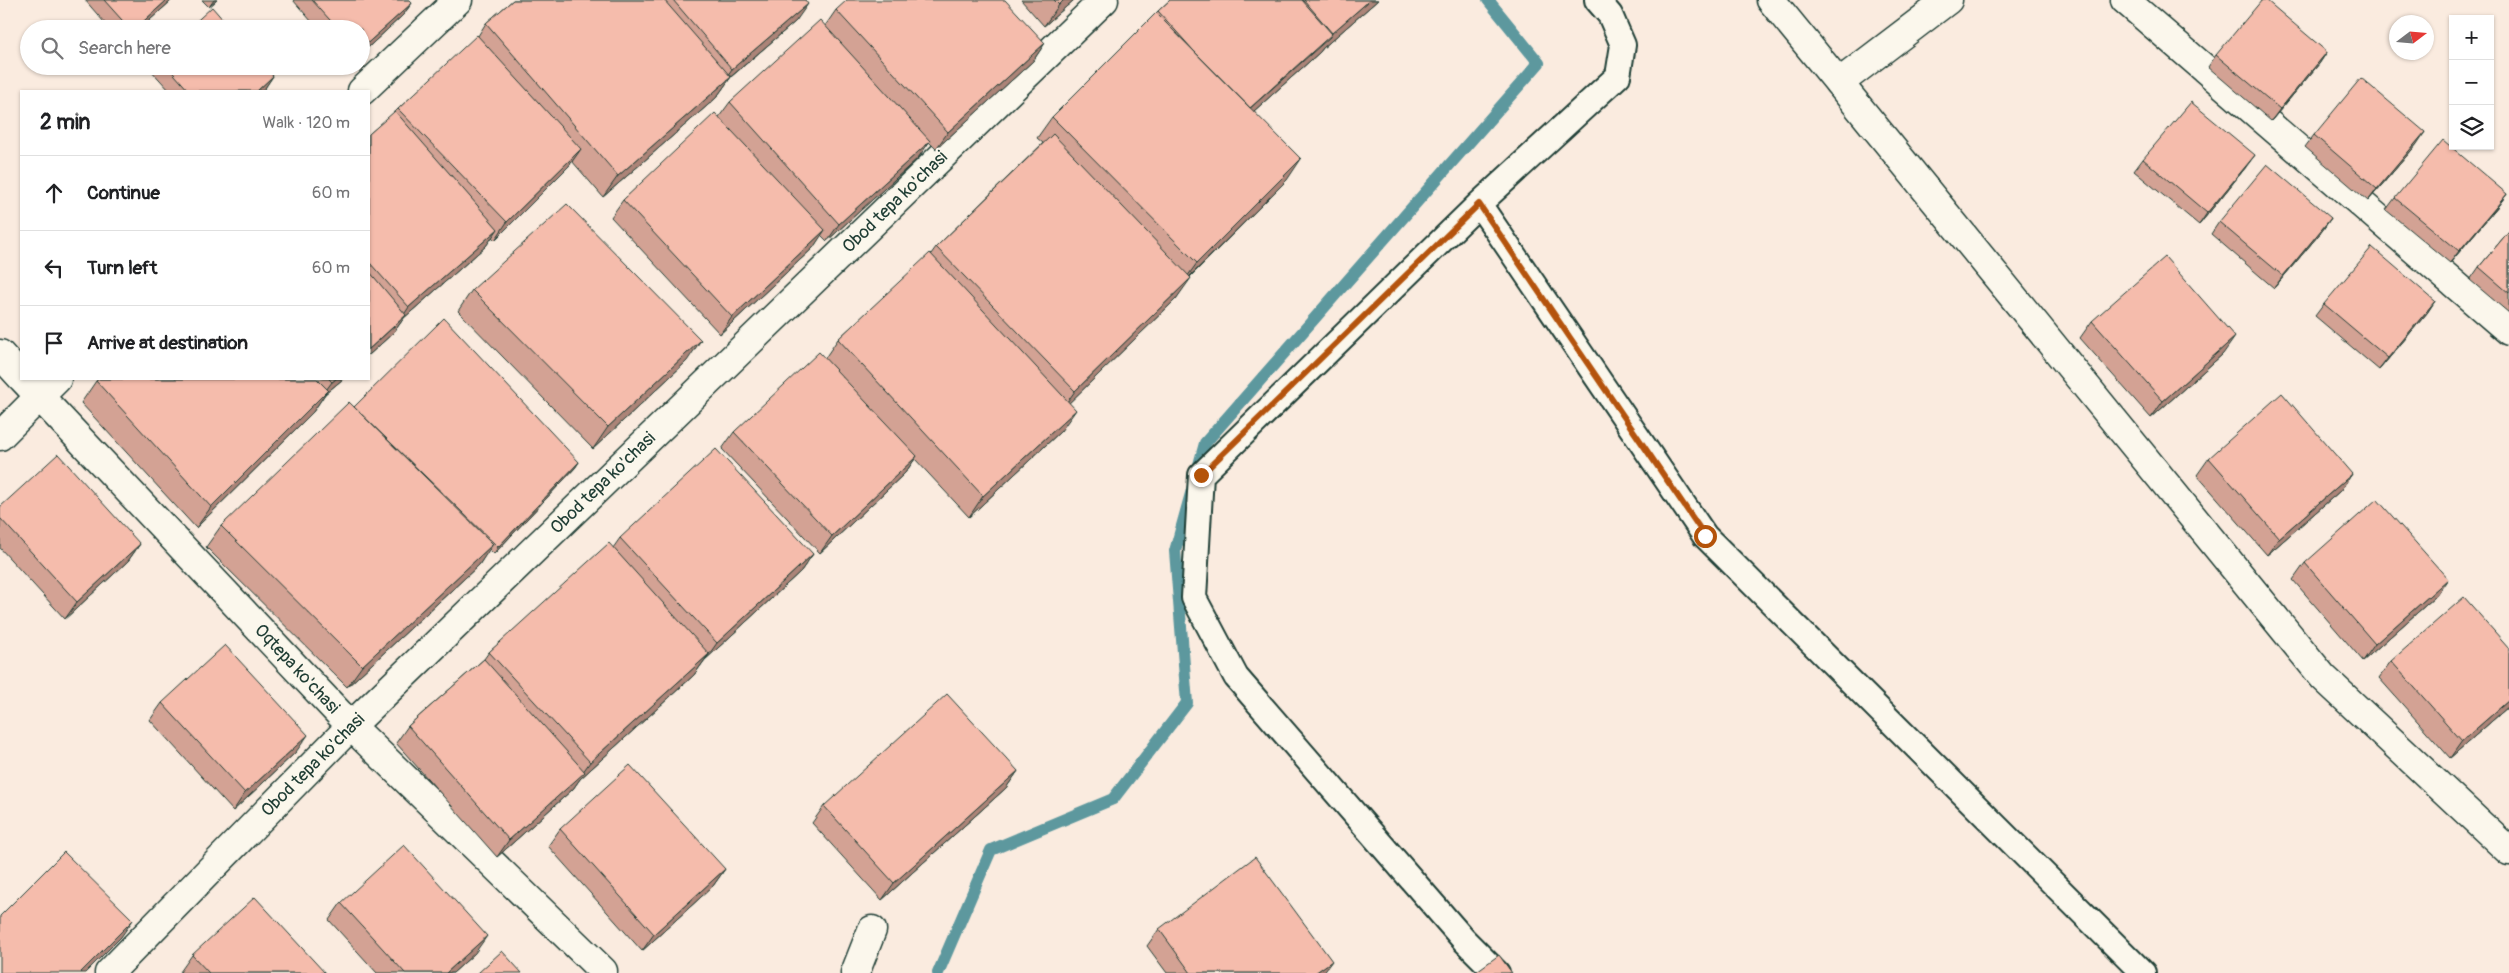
<!DOCTYPE html>
<meta charset="utf-8">
<style>
:root{--surface:#fff;--page:#f6f6f6;--text:#202124;--muted:#757577;--line:#e0e0e0}
body{margin:0;font-family:Pangolin,sans-serif;background:var(--page);color:var(--text)}
.controls{position:absolute;right:15px;top:15px;display:grid;overflow:hidden;border-radius:0px;box-shadow:0 1px 4px #0004}
.controls button{width:45px;height:45px;display:grid;place-items:center;padding:0;border:0;border-bottom:1px solid var(--line);background:var(--surface);color:var(--text);font:25px sans-serif}
.compass{position:absolute;left:2389px;top:15px;width:45px;height:45px;border-radius:50%;background:var(--surface);box-shadow:0 1px 4px #0004;rotate:74deg}
.stop{position:absolute;width:15px;height:15px;margin:-11px;border:4px solid #b45309;border-radius:50%;background:#fff}
.stop.end{background:#b45309;border-color:#fff;box-shadow:0 1px 5px #0008}
.list{margin:0;padding:0;list-style:none}
h2{display:flex;justify-content:space-between;align-items:center;height:65px;margin:0;padding:0 20px;font-size:21px}
h2 small{font-size:16px;font-weight:400;color:var(--muted)}
.list li{display:grid;grid-template-columns:32px 1fr auto;gap:15px;align-items:center;box-sizing:border-box;height:75px;padding:0 20px;border-top:1px solid var(--line)}
.list b{display:block;font-size:19px;white-space:nowrap}
.list em{font-size:16px;font-style:normal;color:var(--muted)}
.icon{flex:none;width:28px;height:28px;fill:none;stroke:currentColor;stroke-width:2;stroke-linecap:round;stroke-linejoin:round}
.map{position:relative;flex:none;width:2509px;height:973px;overflow:hidden}
.search{position:absolute;background:var(--surface);box-shadow:0 1px 4px #0004;left:20px;top:20px;width:350px;height:55px;display:flex;align-items:center;gap:12px;box-sizing:border-box;padding:0 18px;border-radius:28px;color:var(--muted);font-size:19px}
.panel{position:absolute;background:var(--surface);box-shadow:0 1px 4px #0004;left:20px;top:90px;width:350px;height:290px;border-radius:0px}
.map>svg:first-child{display:block}
</style>
<div class="map">
<svg width="2509" height="973" viewBox="0 0 2509 973">
<rect width="100%" height="100%" fill="#faebdf"/>
<filter id="ink" filterUnits="userSpaceOnUse"><feTurbulence type="fractalNoise" baseFrequency=".02" numOctaves="2"/><feDisplacementMap in="SourceGraphic" scale="10" xChannelSelector="R" yChannelSelector="G"/><feConvolveMatrix kernelMatrix="1 2 1 2 8 2 1 2 1" color-interpolation-filters="sRGB"/></filter>
<g filter="url(#ink)">
<g fill="none" stroke-linecap="round" stroke-linejoin="round">
<path stroke="#5d989e" stroke-width="12" d="M938 973 991 850 1113 799 1187 703 1175 551 1205 443 1539 63 1488 0"/>
<defs>
<path id="lane" d="M1479 204 1705 536 2143 973
M1497 973 1464 940 1236 677 1194 598 1201 475 1479 204 1618 76 1623 45 1610 15 1597 0"/>
<path id="street" d="M2125 0 2509 331
M1839 83 2323 677 2509 851
M362 91 458 0
M0 354 21 377
M23 379 351 726 603 971
M0 436 57 379
M109 973 351 726 1104 0
M855 973 872 930"/>
<path id="secondary" d="M1771 0 1839 83 1948 0"/>
</defs>
<use href="#lane" stroke="#1f3d34" stroke-width="28"/>
<use href="#street" stroke="#1f3d34" stroke-width="31"/>
<use href="#secondary" stroke="#1f3d34" stroke-width="31"/>
<use href="#lane" stroke="#fbf7ec" stroke-width="24"/>
<use href="#street" stroke="#fbf7ec" stroke-width="28"/>
<use href="#secondary" stroke="#fbf7ec" stroke-width="28"/>
</g>
<path fill="#d3a294" stroke="#1f3d34" d="M85 0H172L140 29H110Z
M202 0H217L209 7Z
M293 0H409L412 3 403 15 361 54V29H318Z
M513 0H805L796 21 731 77 716 98 603 197 572 161 569 166 495 240 492 237 486 246 404 318 394 332 369 355V134L395 112 398 109 478 36 486 23Z
M1021 0H1074L1044 26Z
M1170 0H1378L1323 48 1320 52 1254 111 1287 180 1190 277 1176 299 1069 403 1061 431 969 517 915 459 905 473 820 553 722 449 734 432 825 358 838 339 931 254 936 247 1043 143 1037 138 1052 117 1158 11Z
M836 10 1045 43 1033 61 936 149 929 142 918 158 827 241 821 235 813 248 720 334 611 217 623 200 719 117 730 102 825 26Z
M2327 52 2319 64 2271 121 2208 67 2216 55Z
M150 66H265L273 76 265 88 262 91H170L149 68Z
M2314 135 2417 144 2368 201 2305 147Z
M2143 159 2246 167 2199 225 2134 171Z
M2507 194 2498 206 2450 263 2386 210 2395 198Z
M2331 218 2322 231 2274 288 2211 234 2219 222Z
M2509 231V313L2470 280 2479 267Z
M472 290 687 361 593 449 458 311Z
M2435 301 2427 313 2379 370 2315 316 2324 304Z
M2092 321 2223 354 2151 418 2080 338Z
M99 379H343L325 394 313 412 196 528 81 403 96 381Z
M354 407 579 462 575 468 494 554 489 549 479 565 347 687 206 547 221 526Z
M2209 458 2352 474 2340 491 2267 555 2197 475Z
M0 507 140 544 128 561 65 619 0 548Z
M620 538 813 554 801 571 705 660 694 675 580 779 573 789 497 857 396 743 408 726 484 659 489 652 613 548Z
M2305 563 2436 596 2363 661 2293 580Z
M2509 648V706L2450 758 2379 678 2391 661Z
M162 703 296 752 233 811 150 720Z
M1018 771 1006 788 882 900 812 823 824 806Z
M560 829 725 869 713 886 642 951 548 846Z
M341 903 475 953 453 973H377L329 920Z
M1159 929 1323 973H1167L1147 946Z
M192 955 325 973H181L180 972Z"/>
<path fill="#ac8478" stroke="#1f3d34" d="M167 0H172L140 29H135Z
M214 0H217L209 7Z
M1064 0H1074L1044 26 1059 5Z
M1370 0H1378L1323 48 1320 52 1235 128 1247 111 1330 37 1332 33Z
M412 3 403 15 361 54V49Z
M808 4 796 21 720 86 732 69Z
M1045 43 1033 61 936 149 948 132Z
M2327 52 2319 64 2271 121 2280 109Z
M273 76 265 88 262 91H257Z
M731 77 716 98 603 197 618 176Z
M2425 132 2417 144 2368 201 2377 189Z
M930 141 918 158 827 241 839 224Z
M581 149 569 166 495 240 507 222Z
M2255 155 2246 167 2199 225 2207 213Z
M1301 159 1287 180 1182 284 1197 263Z
M2507 194 2498 206 2450 263 2459 251Z
M2331 218 2322 231 2274 288 2283 276Z
M498 229 486 246 404 318 394 332 369 355V349L399 322 409 307Z
M825 230 813 248 720 334 732 317Z
M1191 278 1176 299 1060 412 1075 391Z
M2435 301 2427 313 2379 370 2388 358Z
M2235 337 2223 354 2151 418 2163 401Z
M701 340 687 361 593 449 608 427Z
M336 379H343L325 394 313 412 196 528 211 507 321 397 332 382Z
M1076 410 1061 431 969 517 983 496Z
M917 456 905 473 820 553 832 536Z
M579 462 575 468 494 554 498 547Z
M2352 474 2340 491 2267 555 2279 538Z
M140 544 128 561 65 619 77 602Z
M493 544 479 565 347 687 362 666Z
M813 554 801 571 705 660 717 643Z
M2448 579 2436 596 2363 661 2375 644Z
M709 654 694 675 580 779 573 789 497 857 509 840 580 776 590 762Z
M2509 700V706L2450 758 2462 741Z
M308 735 296 752 233 811 245 793Z
M1018 771 1006 788 882 900 894 883Z
M725 869 713 886 642 951 654 934Z
M133 920 121 937 85 973H80Z
M487 936 475 953 453 973H446Z
M1332 961 1323 973H1315Z"/>
<path fill="#f5bcac" stroke="#1f3d34" d="M104 0H167L135 29H130Z
M312 0H409L412 3 361 49V29H338Z
M513 0H664L731 77 618 176 486 23Z
M673 0H805L808 4 732 69Z
M847 0H1005L1045 43 948 132 836 10Z
M1054 0H1064L1059 5Z
M1170 0H1302L1332 34 1250 108 1193 50 1158 11Z
M1304 0H1370L1332 33Z
M2262 0H2266L2327 52 2280 109 2216 55Z
M212 7 231 29H188Z
M1156 13 1301 159 1197 263 1052 117Z
M820 20 930 141 839 224 730 102Z
M477 35 581 149 507 222 398 109Z
M167 66H265L273 76 257 91H189Z
M2361 78 2425 132 2377 189 2314 135Z
M2191 102 2255 155 2207 213 2143 159Z
M395 111 498 229 409 307 369 262V134Z
M715 113 825 230 732 317 623 200Z
M1053 134 1191 278 1075 391 936 247Z
M2443 140 2507 194 2459 251 2395 198Z
M2267 164 2331 218 2283 276 2219 222Z
M567 204 701 340 608 427 472 290Z
M2509 231V293L2479 267Z
M2372 247 2435 301 2388 358 2324 304Z
M930 253 1076 410 983 496 838 339Z
M2165 257 2235 337 2163 401 2092 321Z
M369 271 406 315 369 349Z
M444 318 579 462 498 547 354 407Z
M819 352 917 456 832 536 734 432Z
M99 379H317L328 390 211 507 96 381Z
M329 379H336L332 382Z
M2282 393 2352 474 2279 538 2209 458Z
M349 402 493 544 362 666 221 526Z
M716 449 813 554 717 643 620 538Z
M58 454 140 544 77 602 0 518V507Z
M2377 499 2448 579 2375 644 2305 563Z
M609 543 709 654 590 762 489 652Z
M2464 597 2509 648V700L2462 741 2391 661Z
M225 645 308 735 245 793 162 703Z
M484 659 585 772 509 840 408 726Z
M947 694 1018 771 894 883 824 806Z
M630 765 725 869 654 934 560 829Z
M404 845 487 936 446 973H405L341 903Z
M64 852 133 920 80 973H0V916Z
M1255 857 1332 961 1315 973H1191L1159 929Z
M255 897 325 973H209L192 955Z
M502 951 522 973H478Z
M1499 955 1512 973H1474Z"/>
</g>
<g fill="none" stroke-linecap="round" stroke-linejoin="round" filter="url(#ink)">
<path stroke="#b45309" stroke-width="6" d="M1201 475 1479 204 1705 536"/>
</g>
<g text-anchor="middle" dominant-baseline="central" stroke-width="4.5" stroke-linejoin="round" paint-order="stroke">
<g font-size="18" fill="#1f3d34" stroke="#fbf7ec">
<text transform="translate(895 202) rotate(-44)">Obod tepa ko'chasi</text>
<text transform="translate(603 483) rotate(-44)">Obod tepa ko'chasi</text>
<text transform="translate(297 669) rotate(47)">Oqtepa ko'chasi</text>
<text transform="translate(313 765) rotate(-45)">Obod tepa ko'chasi</text>
</g>
</g>
</svg>
<div class="controls">
<button>+</button>
<button>−</button>
<button><svg class="icon" aria-label="layers" viewBox="0 0 24 24"><path d="M12 4l9 5-9 5-9-5zM3 14l9 5 9-5"/></svg></button>
</div>
<svg class="compass" viewBox="-18 -18 36 36"><path d="M0-13l5 13h-10z" fill="#e53935"/><path d="M0 13l5-13h-10z" fill="#757577"/></svg>
<div class="stop" style="left:1705px;top:536px"></div>
<div class="stop end" style="left:1201px;top:475px"></div>
<div class="search"><svg class="icon" aria-label="search" viewBox="0 0 24 24"><circle cx="10" cy="10" r="6"/><path d="M15 15l6 6"/></svg>Search here</div>
<section class="panel">
<h2>2 min<small>Walk · 120 m</small></h2>
<ul class="list">
<li><svg class="icon" aria-label="ahead" viewBox="0 0 24 24"><path d="M12 20V5M6 11l6-6 6 6"/></svg><div><b>Continue</b></div><em>60 m</em></li>
<li><svg class="icon" aria-label="left" viewBox="0 0 24 24"><path d="M17 20v-9H6M10 6l-5 5 5 5"/></svg><div><b>Turn left</b></div><em>60 m</em></li>
<li><svg class="icon" aria-label="arrive" viewBox="0 0 24 24"><path d="M6 21V4h12l-3 4 3 4H6"/></svg><div><b>Arrive at destination</b></div></li>
</ul>
</section>
</div>
